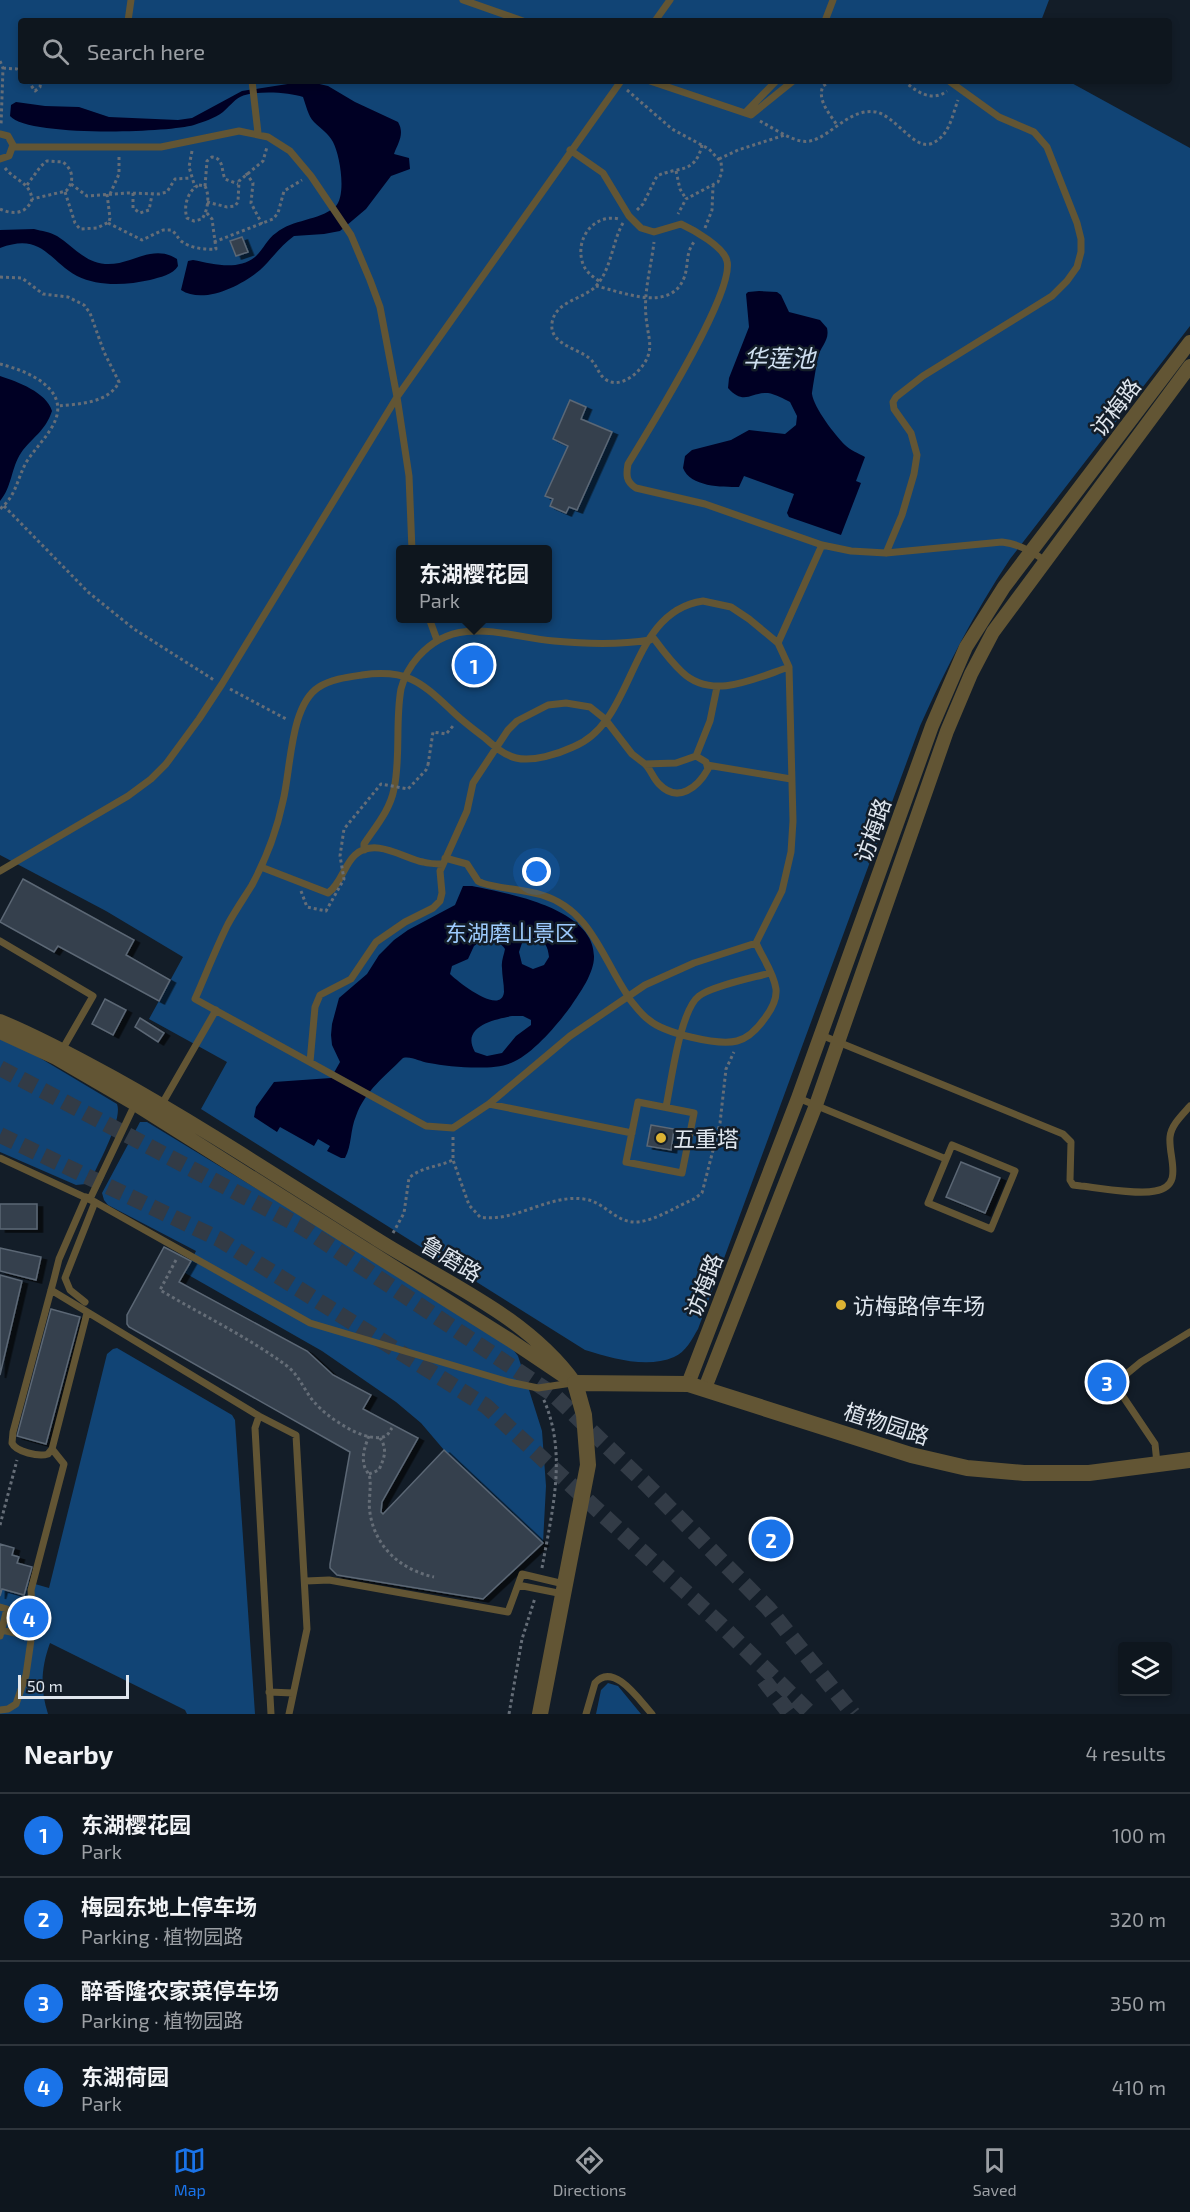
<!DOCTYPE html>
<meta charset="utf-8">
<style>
:root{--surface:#0e161e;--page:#171f27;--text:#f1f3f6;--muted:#9b9fa4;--line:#2e353c;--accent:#1a73e8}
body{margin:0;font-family:"Exo 2","Noto Sans SC",sans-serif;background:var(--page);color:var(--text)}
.controls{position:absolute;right:18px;bottom:18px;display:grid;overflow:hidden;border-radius:6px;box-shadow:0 3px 9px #0003}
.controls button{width:54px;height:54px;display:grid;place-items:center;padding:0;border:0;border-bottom:2px solid var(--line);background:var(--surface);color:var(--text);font:30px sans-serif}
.scale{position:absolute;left:18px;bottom:15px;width:111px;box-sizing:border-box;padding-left:6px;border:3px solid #dfe6ee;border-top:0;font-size:16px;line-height:21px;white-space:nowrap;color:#dfe6ee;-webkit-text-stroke:4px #131d28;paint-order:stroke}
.you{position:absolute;left:537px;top:872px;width:21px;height:21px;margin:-15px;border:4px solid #fff;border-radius:50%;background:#1a73e8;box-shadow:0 0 0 9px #1a73e833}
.badge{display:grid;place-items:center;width:39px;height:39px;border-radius:50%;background:var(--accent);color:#fff;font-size:20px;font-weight:700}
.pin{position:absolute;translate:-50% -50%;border:3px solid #fff;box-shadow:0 2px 6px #0006}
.popup{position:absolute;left:396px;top:545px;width:156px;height:78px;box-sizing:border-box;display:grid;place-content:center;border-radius:6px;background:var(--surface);filter:drop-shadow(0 2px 4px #0005);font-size:20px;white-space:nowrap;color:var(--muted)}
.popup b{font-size:22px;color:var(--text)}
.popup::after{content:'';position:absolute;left:50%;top:100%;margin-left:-12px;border:12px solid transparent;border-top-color:var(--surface)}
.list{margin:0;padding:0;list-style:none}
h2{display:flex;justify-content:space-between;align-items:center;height:78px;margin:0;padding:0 24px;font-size:26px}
h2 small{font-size:20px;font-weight:400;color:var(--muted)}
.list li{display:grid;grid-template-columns:39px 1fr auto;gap:18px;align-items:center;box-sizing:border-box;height:84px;padding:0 24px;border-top:2px solid var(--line)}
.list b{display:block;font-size:22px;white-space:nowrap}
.list p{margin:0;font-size:20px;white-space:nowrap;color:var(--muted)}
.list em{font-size:20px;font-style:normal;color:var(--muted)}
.icon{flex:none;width:33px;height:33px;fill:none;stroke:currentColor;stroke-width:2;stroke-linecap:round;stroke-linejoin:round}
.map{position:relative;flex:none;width:1190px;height:1714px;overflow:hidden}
.search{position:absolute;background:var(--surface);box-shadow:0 3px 9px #0003;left:18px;right:18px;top:18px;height:66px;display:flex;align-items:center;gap:15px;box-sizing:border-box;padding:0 21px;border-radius:6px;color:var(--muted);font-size:22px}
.sheet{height:414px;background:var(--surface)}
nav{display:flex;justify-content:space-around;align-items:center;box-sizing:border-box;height:84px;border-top:2px solid var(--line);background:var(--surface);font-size:16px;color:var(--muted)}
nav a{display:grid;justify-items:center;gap:3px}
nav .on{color:var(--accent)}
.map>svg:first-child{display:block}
</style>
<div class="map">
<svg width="1190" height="1714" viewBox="0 0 1190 1714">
<defs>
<filter id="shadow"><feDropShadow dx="5.5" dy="3" stdDeviation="0" flood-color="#0009"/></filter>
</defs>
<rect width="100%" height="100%" fill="#131d28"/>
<path fill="#114475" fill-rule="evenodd" d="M0 0H1049L1041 21H21V81H1068L1190 148V326L1010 559C974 613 946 668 920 726L698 1329C692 1339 686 1352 674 1357 647 1369 611 1358 585 1350L201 1109 227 1062 149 1019 183 957 106 911 0 855ZM400 550H548V618H400Z
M0 1039 35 1055 117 1104C123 1119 99 1162 92 1178L86 1184 76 1185 0 1152Z
M140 1122H147L282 1204 512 1348 518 1356 524 1374 542 1431 546 1486 543 1543 444 1450 421 1423 396 1402 322 1351 185 1273 196 1251 108 1205 104 1200 102 1193Z
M117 1348 232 1415 235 1420 255 1714H187L185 1710 177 1706 50 1643C41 1668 40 1689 48 1714H0V1544L14 1548 12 1555 19 1557 17 1563 32 1567 28 1582 49 1588 107 1354 113 1349Z
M608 1683 618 1686 641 1714H596L601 1690Z"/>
<path fill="#000024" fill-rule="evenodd" d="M311 82 328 86 355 102 398 122C405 134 398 143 394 154L409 158 410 169 391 176 366 209 340 231 324 234 294 236C281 245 272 259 260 270 242 285 204 305 181 290L188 261 193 260C214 264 237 271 255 257 263 250 267 239 276 233 293 219 318 221 335 207 347 196 340 155 333 142 328 133 321 129 314 122 308 116 306 105 303 97 289 92 254 90 240 97 233 101 229 107 223 112 215 118 203 122 194 125 166 133 28 137 10 116L11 105 16 102 45 106 79 107 109 117 178 120 192 118 242 91 294 83Z
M34 229C42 231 50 232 57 236 73 246 84 262 105 264 131 266 152 243 177 259L178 266C173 275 160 277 150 280 127 285 99 287 77 276 48 260 42 232 0 248V230Z
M759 291 777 292 781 295 789 312 820 320 827 328C830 341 820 346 818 358 817 361 812 392 812 394 814 408 835 435 845 445 850 450 858 453 865 457L856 481 861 483 841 535 789 517 787 513 794 494 744 476 739 487C722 487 690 487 683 468L685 456 692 450 731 440 749 430 785 434 796 425 797 416 790 402C784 399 775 394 768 393 751 392 744 406 728 388L729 378 749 327 746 294 748 292Z
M0 376C18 382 46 392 52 411 45 432 32 437 21 453 11 468 12 487 0 501Z
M463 886H472C506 893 595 908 594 957 594 973 580 993 571 1006 558 1024 532 1055 511 1063 492 1071 450 1067 429 1063 420 1062 412 1056 403 1058 385 1076 365 1091 356 1116 350 1130 352 1145 345 1158H341L327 1151 330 1146 318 1139 314 1146 280 1127 277 1132 254 1117 256 1107 274 1082 331 1078 340 1062 332 1045 331 1035 332 1024 339 998 367 974 379 955 394 940 408 930 455 905ZM534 938C545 940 548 947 549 957L544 965 533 969 522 964 519 952 523 940ZM481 941C489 940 500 941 505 949 504 955 501 961 502 968 502 975 504 984 504 992 501 1017 456 980 450 974L452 966 468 959 474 946ZM512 1016H523L531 1020V1025L516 1036 502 1053 487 1056 475 1052C460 1026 496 1019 512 1016Z"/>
<path fill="#36414e" stroke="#5b6775" stroke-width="1.5" filter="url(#shadow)" d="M242 237 248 252 236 256 230 241Z
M570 400 586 407 581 419 612 432 577 510 569 507 566 513 550 506 553 499 545 496 568 446 553 439Z
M23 879 134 940 126 955 170 980 159 1001 58 946 54 952 0 922Z
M105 999 126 1010 113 1035 92 1024Z
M140 1018 164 1033 158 1042 135 1027Z
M651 1125 674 1129 671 1150 647 1146Z
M961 1162 1000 1178 985 1213 946 1197Z
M0 1204H37V1229H0Z
M164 1247 191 1261 179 1282 307 1351 333 1375 371 1395 363 1409 418 1438 382 1502 381 1512 383 1514 444 1450 543 1543 483 1599 337 1575 330 1568V1564L350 1452 129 1327 127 1324V1315Z
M0 1248 41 1257 36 1280 0 1271Z
M0 1275 22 1281 0 1375Z
M51 1309 80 1317 46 1444 17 1436Z
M0 1544 14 1548 12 1555 19 1557 17 1563 32 1567 24 1595 2 1589 0 1596Z"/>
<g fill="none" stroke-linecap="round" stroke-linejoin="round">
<path stroke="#323b46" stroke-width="16" stroke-dasharray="16 8" stroke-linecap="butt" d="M0 1068 302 1227 554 1395 645 1483 768 1608 853 1714
M0 1135 219 1239 486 1406 719 1623 811 1714
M764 1680 790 1714"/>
<path stroke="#656d77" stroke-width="3" stroke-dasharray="3 3" stroke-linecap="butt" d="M0 61 3 68 1 126
M3 68 17 69 21 72
M28 81 35 91 40 87 41 81
M831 81 823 86C817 100 829 113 837 125
M904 81C916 91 931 103 947 91
M627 90 672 129 709 149 721 162 722 172 718 182 686 199 678 214
M760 121C773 128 787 138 801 141 826 146 845 107 876 112 895 116 914 149 930 144 949 138 952 116 958 100
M192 151 189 167 195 187
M719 159 738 150 785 135
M676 171 680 189 686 199
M246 173 253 183 251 203 262 224
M71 184 87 196 127 193 159 194 167 192 175 179 191 178
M27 185 41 166 47 161 63 162C73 170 75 181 66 191L32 199
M199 185 205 186C210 196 208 210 202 219L194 221 187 218C183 206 188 190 199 185Z
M205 186 207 161 212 157C224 158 221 170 225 179L238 184
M65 192 75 223 80 229 97 228 109 222 110 218 107 194
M133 193V208L140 213 149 210 152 195
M110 194 119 174V156
M207 202 227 207 235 206 238 202 239 181 263 161 267 147
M0 209C13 215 27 214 32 199 30 182 14 180 5 168
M637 210 643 204 657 176C678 166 695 175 702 145
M108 223 142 240 163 230H171C176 233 177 237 181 241 190 248 205 250 216 249L212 219 206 212
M623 223C612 242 612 268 596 286 584 299 555 301 552 323 549 344 577 348 589 358 597 364 598 374 605 379 621 391 643 370 648 356 652 345 648 335 647 324 642 296 651 269 654 242
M705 228 712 210 713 186
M214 242 273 219 278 213 284 191 302 180
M0 277 22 278 43 294 68 297 84 305 90 313 104 352 119 382C109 403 79 404 58 406
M599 281C592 276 586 272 583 264 574 239 594 213 619 219
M596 286C623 292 670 313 684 278 689 265 685 254 694 242
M0 364C28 371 74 390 52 427 45 439 35 449 27 461 17 478 17 495 0 509
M4 506 88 592 134 629 214 680
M230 689 288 720
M428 765 433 732 446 734 453 726
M453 1137V1160L469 1205 480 1217C515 1223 548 1194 584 1199 604 1201 616 1224 638 1222 657 1220 677 1206 694 1199L702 1193 720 1123 726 1069 734 1052
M393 1233 404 1213 409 1178C421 1167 438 1167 453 1160
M176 1260 160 1290C202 1315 248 1337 287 1366 300 1376 304 1391 315 1403 327 1417 363 1442 383 1437 388 1436 389 1432 392 1428
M369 1436C365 1446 361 1457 365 1468 367 1472 370 1475 370 1480 371 1491 368 1502 370 1513 375 1547 401 1570 434 1577
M369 1474 379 1470C384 1458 388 1450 380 1438
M0 1525 17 1460
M542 1568C552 1511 568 1453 543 1398
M509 1714 522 1639 535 1598"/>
<path stroke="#625534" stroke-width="7" d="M463 0 523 21
M128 21 131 0
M655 21 670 0
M825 21 833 0
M252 81 258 133
M650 81 745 113 776 81
M745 113 751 115 793 81
M0 134 8 136 13 145 9 156 0 159
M13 147H161L239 131 268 137 290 151 311 176 351 235 370 280 380 307 397 397 409 476 412 550
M570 150 603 173 629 216 641 228 654 232 681 224C694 230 724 247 727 261 735 292 648 431 628 464 626 475 626 482 636 488L705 504 822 545 851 551 886 553 1002 542C1019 544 1032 551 1045 561
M886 553 902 515 914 474 917 455 911 433 894 409 893 402 896 397 923 376 1052 296 1067 281 1077 267 1081 252V239L1077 223 1047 147 1034 132 999 117 949 81
M703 601 731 607 749 619 778 643 789 667 793 821 791 852 782 891 756 943 694 963 645 985 570 1036 489 1104 453 1128 426 1126 195 999C206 974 216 948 228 924 235 911 244 898 252 885 266 859 277 830 283 801 291 769 290 705 319 687 331 679 348 677 362 675 406 669 420 681 450 709 461 720 473 729 485 738 494 746 504 755 516 758 533 762 558 754 573 747 637 722 627 612 703 601Z
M429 618 437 640
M652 636C661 648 670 661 682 672 712 701 756 678 789 667
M778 643 822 545
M645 764C651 770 653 778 659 784 678 804 698 787 708 769L706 762 696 756
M707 765 791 779
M364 850V844C376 826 390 810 394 789 401 756 395 722 401 689 404 677 410 666 418 657 456 613 506 637 554 641 586 644 619 645 650 640
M445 858 467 864 478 881 482 883C501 889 522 889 542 895 591 910 602 958 628 996
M261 867 328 893C341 884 344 865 355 855 375 837 403 858 423 862 430 864 436 864 443 864
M0 871 128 796 151 779 166 764 199 719 222 684 397 397 621 81
M0 941 93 996 62 1050
M627 996C634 1004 640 1014 649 1020 664 1033 718 1046 737 1041 749 1038 758 1028 765 1018 771 1010 777 999 776 989 774 973 762 957 756 943
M821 1035 1063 1134 1071 1142 1070 1180 1073 1185 1081 1186C1101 1188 1137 1195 1155 1191 1185 1186 1168 1157 1170 1137 1171 1125 1183 1114 1190 1106
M310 1062 315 1007 320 995 351 979 376 942 405 922 433 908 440 901 442 893 440 871 467 811 473 783 508 730 517 721 548 705 566 703 590 707 605 719 632 754 645 764 676 763 696 756 710 721 717 687
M798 1098 946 1159
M638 1102 694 1113 682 1173 626 1162Z
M162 1104 216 1010
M489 1104 632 1133
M666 1107C671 1083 680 1010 699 996 712 986 752 978 770 973
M952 1145 1015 1171 991 1229 928 1203Z
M0 1158 95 1202 310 1323 509 1382 538 1388 572 1383
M86 1197 59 1259 54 1279 13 1432 12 1443C16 1452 39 1457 48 1454L52 1449 87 1313
M90 1199 135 1104
M51 1290 259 1416 296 1435 307 1629 289 1714
M85 1302 70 1290 65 1278 95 1202
M259 1416 255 1428 271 1714
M1157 1463 1155 1444 1120 1392 1118 1381 1141 1362 1190 1332
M306 1581 329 1580 508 1612 522 1574 564 1584
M518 1585 563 1594
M0 1607 7 1609 0 1636
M2 1630 33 1637
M269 1692 293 1693
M0 1710 8 1709 16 1704 26 1675 33 1626 31 1590 64 1464 52 1449
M586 1714 595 1683C614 1661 640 1701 652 1714"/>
<path stroke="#625534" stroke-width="14" d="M0 1021C39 1037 76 1057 114 1078 204 1128 290 1185 378 1240 446 1283 527 1316 575 1383
M0 1032 56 1058 135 1104 510 1340 568 1379
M688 1384 798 1098 932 726 966 647 1004 587 1190 342
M705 1388 816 1105 947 731 971 674 993 632 1190 366"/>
<path stroke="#625534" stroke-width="16" d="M540 1714 588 1465 584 1415 575 1383 688 1384 911 1455 967 1468 1024 1473H1089L1190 1460"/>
<path stroke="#656d77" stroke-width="3" stroke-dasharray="3 3" stroke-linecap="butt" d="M301 891 307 907 326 911 344 879 340 856 344 829 381 784 408 789 426 770 428 765"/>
</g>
<g fill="#dcb233" stroke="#131d28" stroke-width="2">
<circle cx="661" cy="1138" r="6"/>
<circle cx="841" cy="1305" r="6"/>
</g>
<g text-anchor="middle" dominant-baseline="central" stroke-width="5" stroke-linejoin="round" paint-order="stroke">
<g font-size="22" fill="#dfe6ee" stroke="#131d28">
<text transform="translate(1115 407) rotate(-53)">访梅路</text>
<text transform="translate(872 830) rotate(-71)">访梅路</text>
<text transform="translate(452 1258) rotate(31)">鲁磨路</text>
<text transform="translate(703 1285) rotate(-69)">访梅路</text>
<text transform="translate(887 1423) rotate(18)">植物园路</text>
</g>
<g font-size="22" fill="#9dcafd" stroke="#131d28">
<text x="511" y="932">东湖磨山景区</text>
</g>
<g font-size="22" fill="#dfe6ee" stroke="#131d28" text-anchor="start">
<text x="673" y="1138">五重塔</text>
<text x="853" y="1305">访梅路停车场</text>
</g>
<g font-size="24" font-style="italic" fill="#d0e0f1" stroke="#131d28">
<text x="779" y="357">华莲池</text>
</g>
</g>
</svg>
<div class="controls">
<button><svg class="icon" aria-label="layers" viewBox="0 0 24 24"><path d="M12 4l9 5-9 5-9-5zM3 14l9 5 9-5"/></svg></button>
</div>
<div class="scale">50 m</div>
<div class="you"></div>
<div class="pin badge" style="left:474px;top:665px">1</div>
<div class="popup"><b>东湖樱花园</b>Park</div>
<div class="pin badge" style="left:771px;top:1539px">2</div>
<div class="pin badge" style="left:1107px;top:1382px">3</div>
<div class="pin badge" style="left:29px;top:1618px">4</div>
<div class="search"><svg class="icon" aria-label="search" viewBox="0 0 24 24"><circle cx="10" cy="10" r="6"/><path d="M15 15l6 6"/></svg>Search here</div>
</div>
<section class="sheet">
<h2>Nearby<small>4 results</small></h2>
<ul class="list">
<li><span class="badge">1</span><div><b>东湖樱花园</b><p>Park</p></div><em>100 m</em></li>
<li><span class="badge">2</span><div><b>梅园东地上停车场</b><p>Parking · 植物园路</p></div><em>320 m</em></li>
<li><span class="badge">3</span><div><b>醉香隆农家菜停车场</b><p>Parking · 植物园路</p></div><em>350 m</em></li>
<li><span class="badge">4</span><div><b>东湖荷园</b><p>Park</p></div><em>410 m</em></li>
</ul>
</section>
<nav>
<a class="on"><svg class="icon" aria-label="map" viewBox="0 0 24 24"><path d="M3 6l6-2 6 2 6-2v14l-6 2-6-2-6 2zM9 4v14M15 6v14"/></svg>Map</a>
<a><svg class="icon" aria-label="directions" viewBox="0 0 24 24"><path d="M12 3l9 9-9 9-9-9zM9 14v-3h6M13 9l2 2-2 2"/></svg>Directions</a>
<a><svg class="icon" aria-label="saved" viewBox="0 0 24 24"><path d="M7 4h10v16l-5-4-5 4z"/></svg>Saved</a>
</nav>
